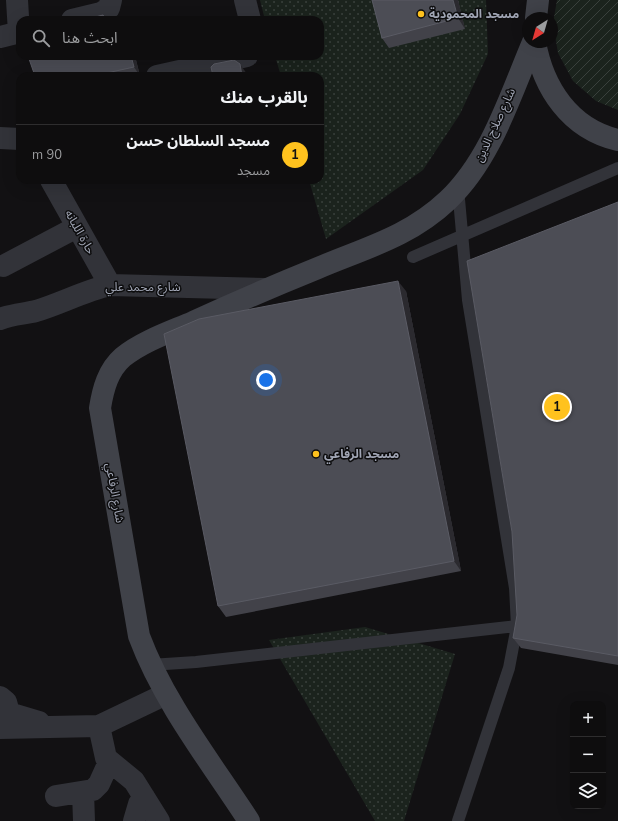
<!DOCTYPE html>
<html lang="ar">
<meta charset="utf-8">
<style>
:root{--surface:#0e0d0e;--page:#171617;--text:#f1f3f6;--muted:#9b9c9e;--line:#2e2d2e;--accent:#ffc21e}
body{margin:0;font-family:"Nunito Sans","Noto Sans Arabic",sans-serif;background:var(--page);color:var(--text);direction:rtl}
.controls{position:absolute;right:12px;bottom:12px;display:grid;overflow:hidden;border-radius:8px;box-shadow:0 4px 16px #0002}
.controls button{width:36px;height:36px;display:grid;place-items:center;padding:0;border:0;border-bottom:1px solid var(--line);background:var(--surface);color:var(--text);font:20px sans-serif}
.compass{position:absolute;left:522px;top:12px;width:36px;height:36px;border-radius:50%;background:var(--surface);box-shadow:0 4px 16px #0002;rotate:217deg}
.you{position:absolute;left:266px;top:380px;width:14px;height:14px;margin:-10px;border:3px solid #fff;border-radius:50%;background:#1a73e8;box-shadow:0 0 0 6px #1a73e833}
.badge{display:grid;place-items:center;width:26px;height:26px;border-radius:50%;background:var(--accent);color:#111;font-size:13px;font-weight:700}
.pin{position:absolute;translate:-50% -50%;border:2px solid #fff;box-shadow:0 1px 4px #0006}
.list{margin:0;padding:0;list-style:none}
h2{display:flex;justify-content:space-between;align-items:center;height:52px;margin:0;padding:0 16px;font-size:17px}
h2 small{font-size:13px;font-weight:400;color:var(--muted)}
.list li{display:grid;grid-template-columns:26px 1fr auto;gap:12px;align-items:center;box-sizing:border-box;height:60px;padding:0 16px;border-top:1px solid var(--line)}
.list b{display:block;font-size:15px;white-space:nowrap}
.list p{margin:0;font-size:13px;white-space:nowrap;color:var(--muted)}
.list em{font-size:13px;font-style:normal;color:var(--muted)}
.icon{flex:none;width:22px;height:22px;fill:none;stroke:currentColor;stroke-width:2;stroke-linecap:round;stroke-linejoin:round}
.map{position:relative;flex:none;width:618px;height:821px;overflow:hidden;direction:ltr}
.search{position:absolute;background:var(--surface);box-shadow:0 4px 16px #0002;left:16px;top:16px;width:308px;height:44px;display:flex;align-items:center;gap:10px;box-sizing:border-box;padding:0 14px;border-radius:12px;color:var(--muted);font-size:15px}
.panel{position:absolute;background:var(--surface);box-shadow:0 4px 16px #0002;left:16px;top:72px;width:308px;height:112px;border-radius:12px;direction:rtl}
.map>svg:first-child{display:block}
</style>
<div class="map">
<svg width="618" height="821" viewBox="0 0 618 821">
<defs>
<pattern id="grass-dots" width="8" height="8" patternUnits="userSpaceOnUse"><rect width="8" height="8" fill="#1b231d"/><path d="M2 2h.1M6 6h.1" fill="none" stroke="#39403c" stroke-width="1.8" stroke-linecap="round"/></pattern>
<pattern id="garden-furrows" width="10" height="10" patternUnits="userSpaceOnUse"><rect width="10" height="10" fill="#1b231d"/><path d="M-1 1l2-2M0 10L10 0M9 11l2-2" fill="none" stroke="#39403c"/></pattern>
</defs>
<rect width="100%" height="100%" fill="#121113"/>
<path fill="url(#grass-dots)" d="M260 0H486L488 54 460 114 423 170 326 239 309 180H320V76H281L275 56H320V20H265Z
M365 627 455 654 404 821H375L269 640Z"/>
<path fill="url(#garden-furrows)" d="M557 0H618V110L596 101 573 81 558 53 553 23Z"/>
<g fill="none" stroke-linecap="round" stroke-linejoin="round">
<path stroke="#323339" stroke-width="12" d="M413 257 618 168
M150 665 196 662 517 626
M458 821 509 668 517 626 515 588 468 300 458 188"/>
<path stroke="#323339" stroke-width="22" d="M17 0 19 33
M245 0 250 20
M72 20 101 13 109 8 111 0
M0 37 20 32
M157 76 247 56
M0 138 20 139
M51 180 110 285
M3 266 77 227
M0 319C12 314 24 314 36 311 62 303 84 291 110 285L266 289
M0 697 6 702 9 713 39 722
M99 726 106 758 134 781 159 821
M0 728 99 726 166 694
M83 792 84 821
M56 796 93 790 99 784 109 762
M134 821 139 804 144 797"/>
<path stroke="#404249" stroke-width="22" d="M536 18 538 0
M535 42C543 88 570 129 618 140
M249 821C210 761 164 703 139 636L100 408C103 389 108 370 123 357 143 341 170 332 193 322 234 303 276 285 318 268 365 248 409 237 448 200 491 159 510 96 533 42"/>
</g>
<path fill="#424249" d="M458 0 465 29 389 48 382 38Z
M135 56 140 76H35Z
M618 202V665L521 648 513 638Z
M406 291 461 571 226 617 218 606Z"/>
<path fill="#2b2a2f" d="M453 0H458L465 29 458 18Z
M131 56H135L140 76 134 67Z
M240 64 247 74V76H242Z
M398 281 406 291 461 571 454 561Z"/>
<path fill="#4c4d55" stroke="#5a5b64" d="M372 0H453L458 18 382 38Z
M103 15 106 20H84Z
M56 18 58 20H49Z
M28 56H131L134 67 93 76H35Z
M234 60 240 64 242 76H213L211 67 214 64Z
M618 202V656L513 638 517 615 512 532 467 261Z
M398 281 454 561 218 606 164 334 199 319Z"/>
<g fill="#ffc21e" stroke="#0d0d0e" stroke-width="1.5">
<circle cx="421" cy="14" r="4"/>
<circle cx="316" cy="454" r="4"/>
</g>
<g text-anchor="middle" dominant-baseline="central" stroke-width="3" stroke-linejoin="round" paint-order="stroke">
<g font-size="12" font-weight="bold" fill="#a1a6b5" stroke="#0d0d0e" text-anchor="start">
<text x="429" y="14">مسجد المحمودية</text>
<text x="324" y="454">مسجد الرفاعي</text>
</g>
<g font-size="12" fill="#a1a6b5" stroke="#0d0d0e">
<text transform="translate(495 125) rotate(-65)">شارع صلاح الدين</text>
<text transform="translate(80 232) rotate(61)">حارة اللبانه</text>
<text x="143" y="287">شارع محمد علي</text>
<text transform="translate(115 493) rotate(80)">شارع الرفاعي</text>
</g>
</g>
</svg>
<div class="controls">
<button>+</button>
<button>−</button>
<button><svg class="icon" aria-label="layers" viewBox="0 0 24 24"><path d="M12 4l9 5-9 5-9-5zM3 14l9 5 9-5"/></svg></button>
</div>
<svg class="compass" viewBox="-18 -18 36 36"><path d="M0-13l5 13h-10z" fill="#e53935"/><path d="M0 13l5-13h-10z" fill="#9b9c9e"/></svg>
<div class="you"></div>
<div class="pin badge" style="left:557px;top:407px">1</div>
<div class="search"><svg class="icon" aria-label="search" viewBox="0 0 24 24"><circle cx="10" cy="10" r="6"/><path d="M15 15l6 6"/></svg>ابحث هنا</div>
<section class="panel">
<h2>بالقرب منك<small></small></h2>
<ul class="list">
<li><span class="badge">1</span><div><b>مسجد السلطان حسن</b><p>مسجد</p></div><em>90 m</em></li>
</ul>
</section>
</div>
